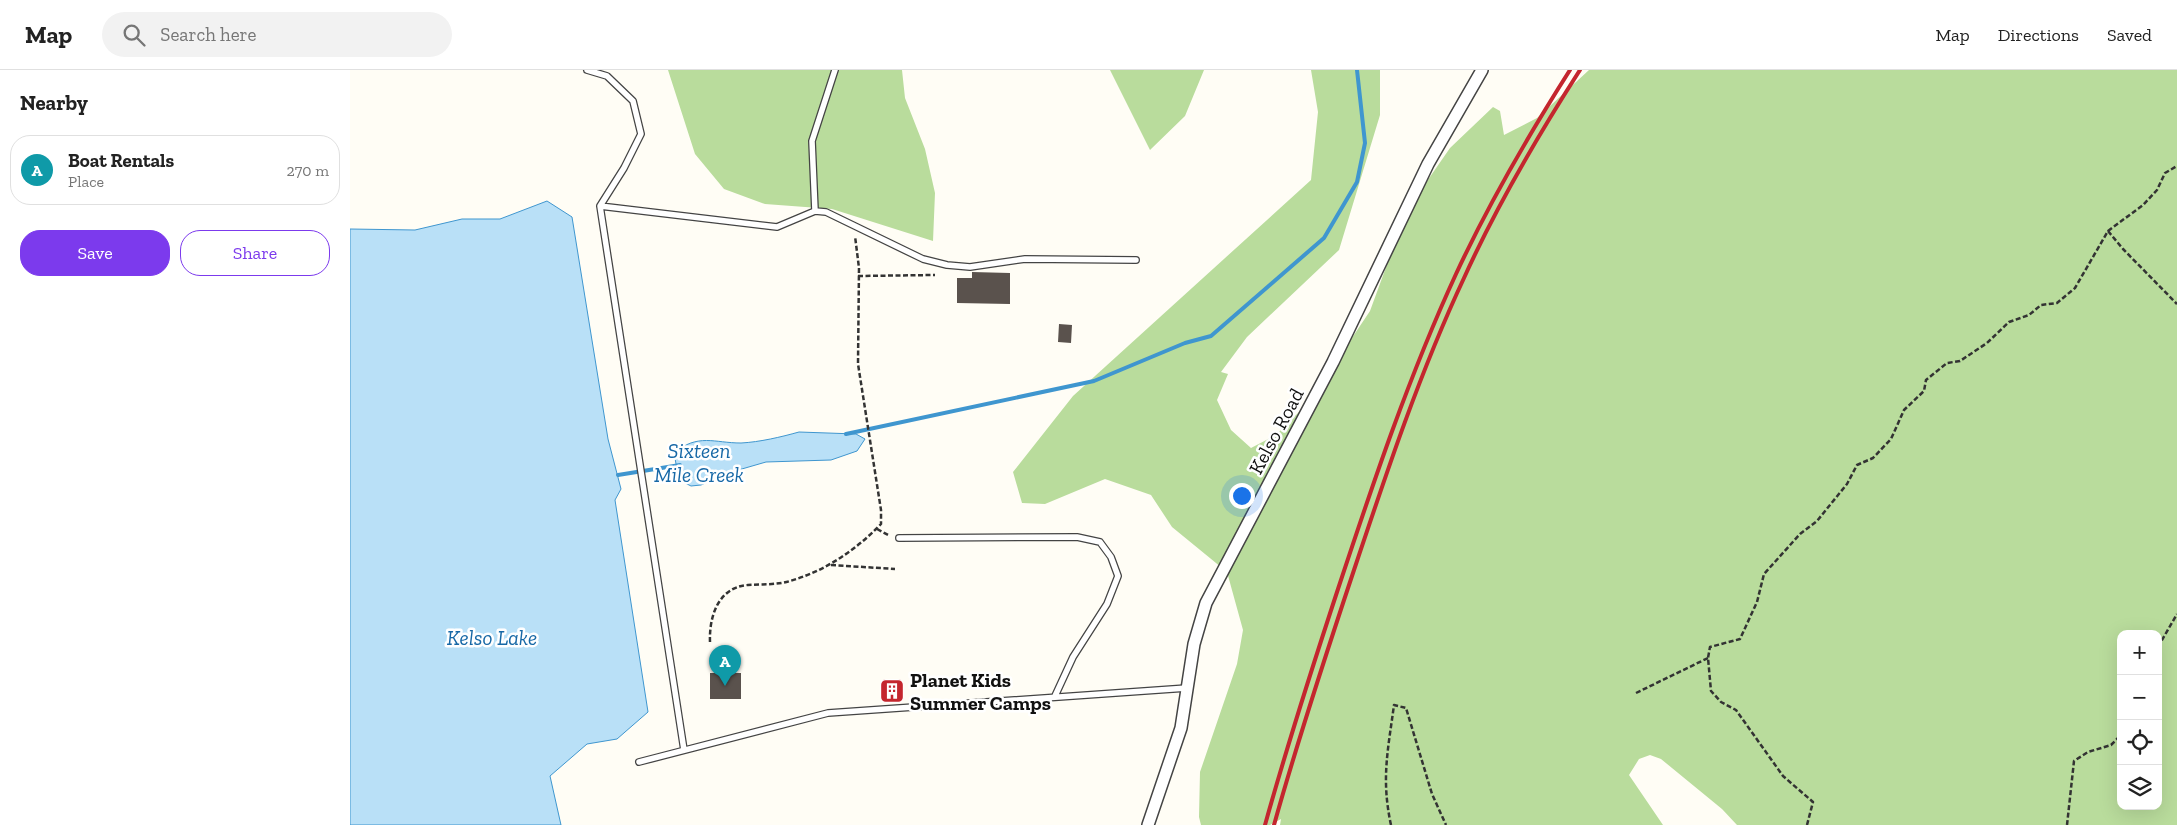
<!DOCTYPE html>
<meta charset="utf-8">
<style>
:root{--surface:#fff;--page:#f2f2f2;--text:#222;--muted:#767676;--line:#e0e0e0;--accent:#7c3aed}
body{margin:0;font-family:"Zilla Slab",serif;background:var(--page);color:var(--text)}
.controls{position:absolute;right:15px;bottom:15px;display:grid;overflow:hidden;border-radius:10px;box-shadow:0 5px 20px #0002}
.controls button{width:45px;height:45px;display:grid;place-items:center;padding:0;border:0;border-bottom:1px solid var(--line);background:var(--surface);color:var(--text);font:25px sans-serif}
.you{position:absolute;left:891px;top:425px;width:18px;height:18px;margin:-12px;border:4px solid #fff;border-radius:50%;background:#1a73e8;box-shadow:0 0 0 8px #1a73e833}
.badge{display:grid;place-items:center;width:32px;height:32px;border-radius:50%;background:var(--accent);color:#fff;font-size:16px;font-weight:700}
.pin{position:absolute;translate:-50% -41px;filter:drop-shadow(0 1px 2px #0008)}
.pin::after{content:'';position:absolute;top:26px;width:18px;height:15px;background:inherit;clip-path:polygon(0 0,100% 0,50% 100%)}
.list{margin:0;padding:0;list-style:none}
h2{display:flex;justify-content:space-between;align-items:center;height:65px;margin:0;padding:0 20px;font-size:21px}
h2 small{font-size:16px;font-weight:400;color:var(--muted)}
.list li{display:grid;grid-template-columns:32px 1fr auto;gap:15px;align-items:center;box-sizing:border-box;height:70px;margin:0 10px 10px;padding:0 10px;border:1px solid var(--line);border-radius:20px}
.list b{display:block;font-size:19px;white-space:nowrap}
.list p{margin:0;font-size:16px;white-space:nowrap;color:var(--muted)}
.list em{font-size:16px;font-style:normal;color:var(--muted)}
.actions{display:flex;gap:10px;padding:15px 20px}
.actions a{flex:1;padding:11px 0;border:1px solid var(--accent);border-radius:20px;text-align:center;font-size:18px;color:var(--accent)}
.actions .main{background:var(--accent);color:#fff}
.icon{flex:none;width:28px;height:28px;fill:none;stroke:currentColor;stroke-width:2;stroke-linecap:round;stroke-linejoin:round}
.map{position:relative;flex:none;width:1827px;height:755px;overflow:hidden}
header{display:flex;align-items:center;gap:30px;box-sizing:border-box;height:70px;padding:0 25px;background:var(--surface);border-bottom:1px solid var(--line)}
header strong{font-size:24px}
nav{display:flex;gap:28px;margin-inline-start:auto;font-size:18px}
.search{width:350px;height:45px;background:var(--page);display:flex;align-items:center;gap:12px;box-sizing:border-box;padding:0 18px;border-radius:28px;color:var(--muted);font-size:19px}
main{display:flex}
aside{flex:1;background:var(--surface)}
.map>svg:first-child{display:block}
</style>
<header>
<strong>Map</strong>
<div class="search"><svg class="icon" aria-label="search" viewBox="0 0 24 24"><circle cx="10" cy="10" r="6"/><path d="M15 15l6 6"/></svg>Search here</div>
<nav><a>Map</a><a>Directions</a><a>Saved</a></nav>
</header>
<main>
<aside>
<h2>Nearby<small></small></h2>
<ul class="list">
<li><span class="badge" style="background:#0f9aa8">A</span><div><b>Boat Rentals</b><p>Place</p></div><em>270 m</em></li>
</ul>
<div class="actions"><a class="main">Save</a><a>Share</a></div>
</aside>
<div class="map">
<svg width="1827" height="755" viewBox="0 0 1827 755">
<rect width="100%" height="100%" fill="#fffdf5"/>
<path fill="#b9dc9c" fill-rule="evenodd" d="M318 0H552L555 28 575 79 585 123 583 171 482 139 415 134 374 119 345 84Z
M760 0H854L835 46 800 80Z
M961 0H1030V45L989 180 897 267 871 302 878 304 867 330 881 360 901 378 926 365 959 332 1020 241 1057 140 1100 78 1143 37 1150 41 1154 65 1187 48 1239 0H1827V755H1387L1372 739 1311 689 1300 685 1289 689 1279 705 1313 755H930L931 749 920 755H851L849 747 850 702 887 594 893 560 877 502 822 457 801 425 755 409 695 434 672 433 663 402 723 326 961 110 968 42ZM1771 564H1808V736H1771Z"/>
<path fill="#b9e0f7" stroke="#3f96cf" d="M197 131 222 147 258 369 271 419 265 430 298 642 267 669 237 674 200 706 211 755H0V159L65 160 112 149H150Z
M449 362 506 364 515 369 507 381 481 390 416 392 378 403 351 415 341 416 329 410 324 383C348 363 364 373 391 373 410 372 431 367 449 362Z"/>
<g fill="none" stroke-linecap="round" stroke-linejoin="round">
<path stroke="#3f96cf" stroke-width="4" d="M496 364 744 311 835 273 861 266 974 168 1007 112 1015 73 1007 0
M268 405 330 395"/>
</g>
<path fill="#5a524d" d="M622 202 660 203V234L607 233V208H622Z
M709 254 722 255 721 273 708 272Z
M360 603H391V629H360Z
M549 614 550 626 536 627 535 615Z"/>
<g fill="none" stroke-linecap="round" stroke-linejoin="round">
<defs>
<path id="lane" d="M237 0 257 6 283 31 291 64 274 98 250 136 334 680
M250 136 427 157 465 141 462 71 485 0
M465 141 476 142 573 189 597 195 620 197 675 189 786 190
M549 468 727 467 750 472 761 487 768 506 757 534 723 587 705 626
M289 692 478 643 837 618"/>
<path id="street" d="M798 755 831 658 844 574 856 533 983 292 1078 94 1132 0"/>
</defs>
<use href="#lane" stroke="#444" stroke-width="8"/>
<use href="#street" stroke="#444" stroke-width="14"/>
<path stroke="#333" stroke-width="2.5" stroke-dasharray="5 2.5" stroke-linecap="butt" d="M1758 161 1773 179 1827 234
M508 206 585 205
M527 459 540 466
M481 495 545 499
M360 572C359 547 368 517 398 515 412 514 427 515 440 511 475 501 506 480 531 454V440L508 294 509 198 505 166
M1808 577 1827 544
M1286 623 1358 588
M1041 755C1031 709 1038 680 1044 635L1056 638 1082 724 1096 755
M1457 755 1463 732 1433 706 1386 640 1371 632 1361 621 1358 588 1360 577 1390 569 1407 532 1414 504 1450 464 1467 451 1497 414 1507 395 1523 388 1541 369 1554 340 1574 321 1576 310 1597 293 1610 291 1637 273 1659 252 1679 245 1691 235 1707 233 1725 218 1758 161 1793 135 1807 120 1815 103 1827 96
M1717 755 1724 691 1738 682 1761 675 1771 665"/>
<use href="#lane" stroke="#fff" stroke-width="5.5"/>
<use href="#street" stroke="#fff" stroke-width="11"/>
<path stroke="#c4262e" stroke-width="4" d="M915 755C937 676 962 598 988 519 1023 413 1059 306 1106 204 1139 133 1178 66 1220 0
M924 755C948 669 976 584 1004 500 1037 401 1070 302 1114 208 1147 135 1187 67 1230 0"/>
</g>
<defs>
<symbol id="building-square" viewBox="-11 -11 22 22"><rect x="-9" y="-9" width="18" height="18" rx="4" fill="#c4262e" stroke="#fff"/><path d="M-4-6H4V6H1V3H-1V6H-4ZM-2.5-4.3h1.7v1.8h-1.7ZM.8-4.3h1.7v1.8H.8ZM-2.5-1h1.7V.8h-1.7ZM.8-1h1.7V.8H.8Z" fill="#fff"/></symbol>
</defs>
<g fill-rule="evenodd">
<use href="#building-square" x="528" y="607" width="28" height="28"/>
</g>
<g text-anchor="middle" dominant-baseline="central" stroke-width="5" stroke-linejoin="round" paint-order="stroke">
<g font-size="20" fill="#111" stroke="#fff">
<text transform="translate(926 361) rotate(-62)">Kelso Road</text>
</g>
<g font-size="20" font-weight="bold" fill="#111" stroke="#fff" text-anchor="start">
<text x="560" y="610">Planet Kids<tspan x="560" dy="23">Summer Camps</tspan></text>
</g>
<g font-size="21" font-style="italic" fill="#1768a6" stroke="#fff">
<text x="349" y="380">Sixteen<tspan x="349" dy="24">Mile Creek</tspan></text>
<text x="142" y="567">Kelso Lake</text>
</g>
</g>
</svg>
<div class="controls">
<button>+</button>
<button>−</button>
<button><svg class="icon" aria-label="locate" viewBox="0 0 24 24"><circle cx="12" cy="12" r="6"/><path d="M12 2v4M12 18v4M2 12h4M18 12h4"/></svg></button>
<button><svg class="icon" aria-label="layers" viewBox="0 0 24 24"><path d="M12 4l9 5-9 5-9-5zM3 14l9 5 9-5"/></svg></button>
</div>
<div class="you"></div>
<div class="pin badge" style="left:375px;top:616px;background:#0f9aa8">A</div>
</div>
</main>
